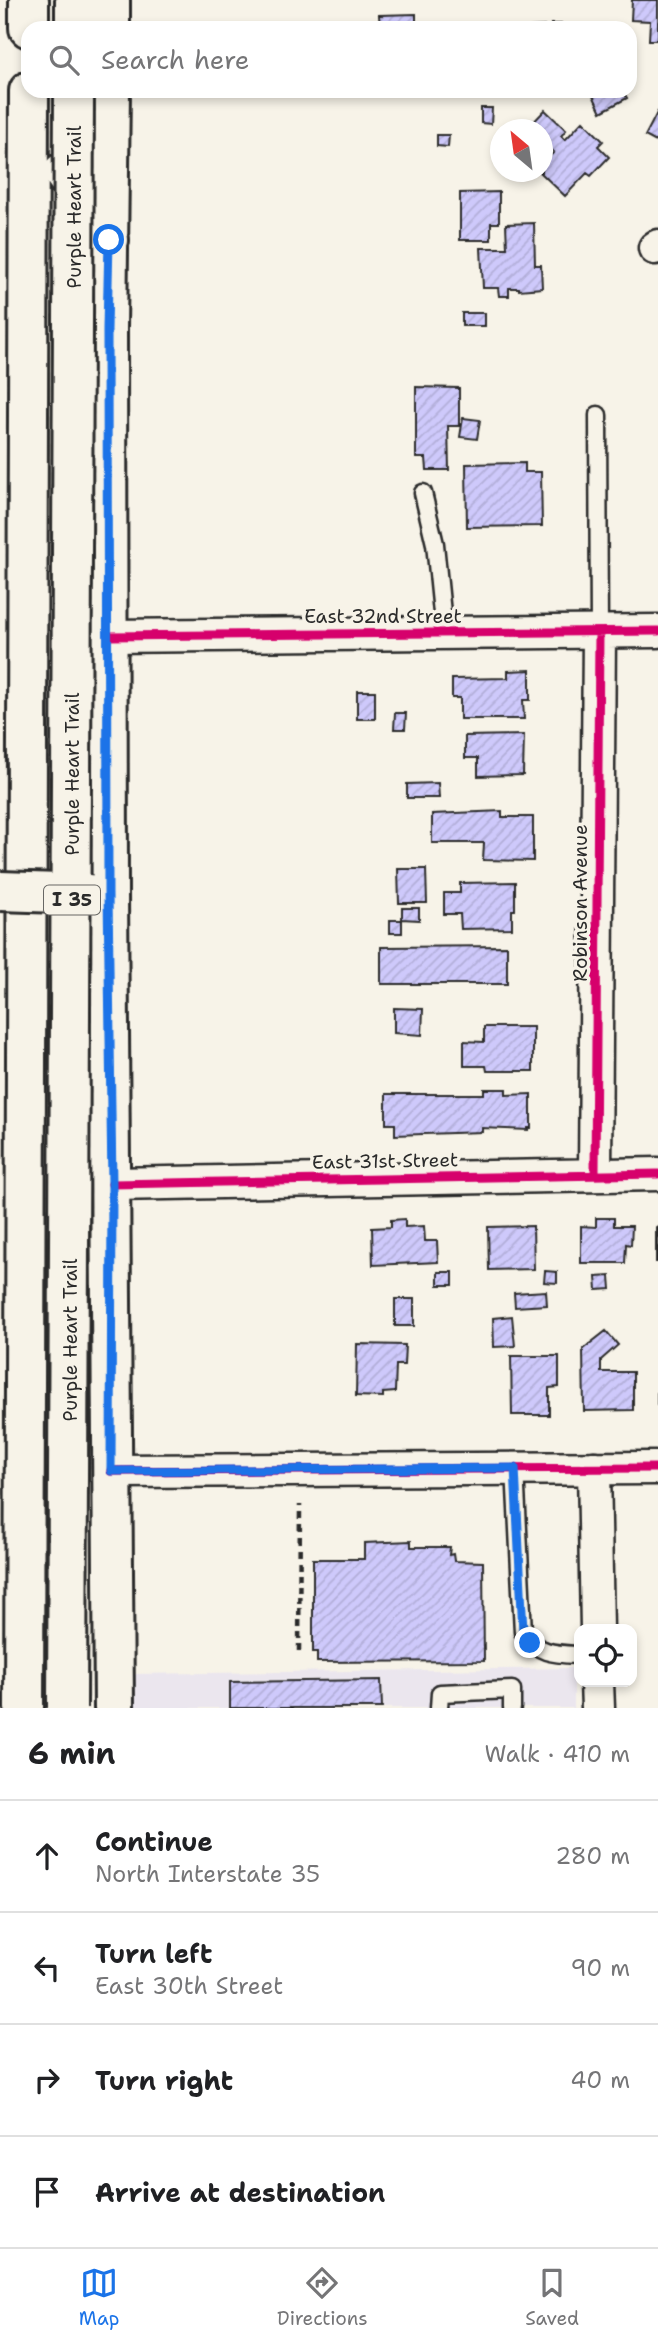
<!DOCTYPE html>
<meta charset="utf-8">
<style>
:root{--surface:#fff;--page:#f2f2f2;--text:#202124;--muted:#757577;--line:#e0e0e0;--accent:#1a73e8}
body{margin:0;font-family:"Shantell Sans",sans-serif;background:var(--page);color:var(--text)}
.controls{position:absolute;right:21px;bottom:21px;display:grid;overflow:hidden;border-radius:14px;box-shadow:0 4px 10px #0003}
.controls button{width:63px;height:63px;display:grid;place-items:center;padding:0;border:0;border-bottom:2px solid var(--line);background:var(--surface);color:var(--text);font:35px sans-serif}
.compass{position:absolute;left:490px;top:119px;width:63px;height:63px;border-radius:50%;background:var(--surface);box-shadow:0 4px 10px #0003;rotate:331deg}
.stop{position:absolute;width:21px;height:21px;margin:-16px;border:5px solid #1a73e8;border-radius:50%;background:#fff}
.stop.end{background:#1a73e8;border-color:#fff;box-shadow:0 2px 7px #0008}
.list{margin:0;padding:0;list-style:none}
h2{display:flex;justify-content:space-between;align-items:center;height:91px;margin:0;padding:0 28px;font-size:30px}
h2 small{font-size:23px;font-weight:400;color:var(--muted)}
.list li{display:grid;grid-template-columns:46px 1fr auto;gap:21px;align-items:center;box-sizing:border-box;height:112px;padding:0 28px;border-top:2px solid var(--line)}
.list b{display:block;font-size:26px;white-space:nowrap}
.list p{margin:0;font-size:23px;white-space:nowrap;color:var(--muted)}
.list em{font-size:23px;font-style:normal;color:var(--muted)}
.icon{flex:none;width:38px;height:38px;fill:none;stroke:currentColor;stroke-width:2;stroke-linecap:round;stroke-linejoin:round}
.map{position:relative;flex:none;width:658px;height:1708px;overflow:hidden}
.search{position:absolute;background:var(--surface);box-shadow:0 4px 10px #0003;left:21px;right:21px;top:21px;height:77px;display:flex;align-items:center;gap:18px;box-sizing:border-box;padding:0 24px;border-radius:21px;color:var(--muted);font-size:26px}
.sheet{height:539px;background:var(--surface)}
nav{display:flex;justify-content:space-around;align-items:center;box-sizing:border-box;height:98px;border-top:2px solid var(--line);background:var(--surface);font-size:19px;color:var(--muted)}
nav a{display:grid;justify-items:center;gap:4px}
nav .on{color:var(--accent)}
.map>svg:first-child{display:block}
</style>
<div class="map">
<svg width="658" height="1708" viewBox="0 0 658 1708">
<defs>
<pattern id="building-hatch" width="6" height="6" patternUnits="userSpaceOnUse" patternTransform="scale(1.75)"><rect width="6" height="6" fill="#cec9fb"/><path d="M-1 1l2-2M0 6l6-6M5 7l2-2" fill="none" stroke="#b1add7"/></pattern>
</defs>
<rect width="100%" height="100%" fill="#f7f3e8"/>
<filter id="ink" filterUnits="userSpaceOnUse"><feTurbulence type="fractalNoise" baseFrequency=".0143" numOctaves="2"/><feDisplacementMap in="SourceGraphic" scale="14" xChannelSelector="R" yChannelSelector="G"/><feConvolveMatrix kernelMatrix="1 2 1 2 8 2 1 2 1" color-interpolation-filters="sRGB"/></filter>
<g filter="url(#ink)">
<path fill="#ebe6ee" d="M574 1668V1708H131L130 1674Z"/>
<path fill="url(#building-hatch)" stroke="#2b2b2b" stroke-width="2" d="M632 0H658V40H649L650 21 631 20Z
M416 14V28H380L379 15Z
M430 24H463L464 28H430Z
M551 24H574V28H507L551 26Z
M591 91H623L627 98 601 112Z
M481 108H492L491 124 481 123Z
M545 110 566 130 561 136 565 140 583 121 603 141 598 146 609 157 591 176 587 173 565 196 540 172H542V164L554 152 549 148 545 153 542 151V130H526Z
M658 111V143L645 136Z
M437 135H449L448 147 437 146Z
M499 192V223H491V240H460V193Z
M534 223 535 265H541L542 288 519 290V288H509V296H499L498 288H483L481 248H507L506 224Z
M462 313H485V326H462Z
M416 387 459 388V426H448L449 470H427L426 458H416Z
M463 418 480 420 477 439 460 437Z
M525 463V472H541L542 526 467 527 466 464Z
M530 670V700H523L524 719H460V698H452V679L508 678V671Z
M357 691H375V719H357Z
M395 713H406L405 729H394Z
M524 735 523 775 478 776V758H465V736Z
M438 783 439 798H407V784Z
M502 811V817H533V861L483 860 484 843H432V814Z
M398 869H426L427 903H399Z
M515 882V910H512V928L461 929 460 914H444V893H460V883Z
M402 908H419V920L402 919Z
M390 920H402V933H390Z
M507 946V984H381V947Z
M394 1008 423 1009 422 1035 394 1033Z
M484 1027H533V1071H487L486 1066H464V1041L484 1042Z
M484 1089H506V1095L531 1094V1128H528V1130L482 1128V1132L395 1135V1124H386V1094H484Z
M596 1218H614V1226H632L631 1245 626 1244 625 1263H581V1226L596 1227Z
M405 1219V1227L424 1226 425 1241H437L438 1262 373 1265 372 1228 391 1227V1220Z
M533 1226 534 1269 489 1270 488 1227Z
M658 1226V1262H656V1227Z
M545 1271 557 1272V1283L544 1282Z
M438 1272H453V1285H438Z
M610 1276 611 1289 597 1290 596 1277Z
M546 1291 547 1305 515 1307 514 1293Z
M395 1299H414V1326H395Z
M512 1316 515 1346 494 1347 493 1318Z
M606 1331 618 1345 601 1360V1372H633V1410L584 1411 583 1349Z
M357 1344 405 1345 404 1365H396L395 1392 383 1393V1397L356 1396Z
M657 1347H658V1405H657Z
M511 1356H559V1387L549 1388V1415H512Z
M411 1541V1547H450L449 1555 453 1554 454 1561 483 1562 484 1661 317 1662V1652H313V1559H364V1543Z
M381 1680 382 1708H230V1682Z"/>
<g fill="none" stroke-linecap="round" stroke-linejoin="round">
<defs>
<path id="lane" d="M598 415 599 632
M423 493 435 544 444 633
M515 1468 523 1632C536 1654 556 1654 579 1655
M439 1708 440 1693 512 1690V1708"/>
<path id="street" d="M655 248 658 246
M109 636 658 631
M595 1174 599 632
M112 1184 658 1174
M594 1468 597 1629
M111 1471 658 1468
M597 1682 598 1708"/>
<path id="secondary" d="M110 28V0
M110 91 107 329 108 893 114 1708"/>
<path id="highway" d="M29 28V0
M75 28V0
M63 172 109 240
M24 1708 29 91"/>
</defs>
<use href="#lane" stroke="#2b2b2b" stroke-width="21"/>
<use href="#street" stroke="#2b2b2b" stroke-width="37"/>
<use href="#secondary" stroke="#2b2b2b" stroke-width="44"/>
<use href="#highway" stroke="#2b2b2b" stroke-width="44"/>
<path stroke="#2b2b2b" stroke-width="4.5" stroke-dasharray="7 5" stroke-linecap="butt" d="M299 1651 300 1505"/>
<use href="#lane" stroke="#f7f3e8" stroke-width="16"/>
<use href="#street" stroke="#f7f3e8" stroke-width="32"/>
<use href="#secondary" stroke="#f7f3e8" stroke-width="38"/>
<use href="#highway" stroke="#f7f3e8" stroke-width="38"/>
<defs>
<path id="secondary-bridge" d="M0 891 89 894"/>
<path id="highway-bridge" d="M67 1708 74 91"/>
</defs>
<use href="#secondary-bridge" stroke="#2b2b2b" stroke-width="44" stroke-linecap="butt"/>
<use href="#highway-bridge" stroke="#2b2b2b" stroke-width="44" stroke-linecap="butt"/>
<use href="#secondary-bridge" stroke="#f7f3e8" stroke-width="38"/>
<use href="#highway-bridge" stroke="#f7f3e8" stroke-width="38"/>
<defs>
<path id="cycleway" d="M109 636 658 631
M595 1174 599 632
M112 1184 658 1174
M111 1471 658 1468"/>
</defs>
<use href="#cycleway" stroke="#f7f3e8" stroke-width="13"/>
<use href="#cycleway" stroke="#d6006c" stroke-width="9"/>
</g>
</g>
<g fill="none" stroke-linecap="round" stroke-linejoin="round" filter="url(#ink)">
<path stroke="#1a73e8" stroke-width="9" d="M109 240 107 329 108 894 112 1184 111 1471 515 1468 523 1632 530 1643"/>
</g>
<g text-anchor="middle" dominant-baseline="central" stroke-width="7" stroke-linejoin="round" paint-order="stroke">
<rect fill="#f7f3e8" stroke="#686764" stroke-width="2" x="44" y="885.5" width="56" height="29" rx="5"/>
<g font-size="18" font-weight="bold" fill="#2b2b2b">
<text x="72" y="900">I 35</text>
</g>
<g font-size="19" fill="#2b2b2b" stroke="#f7f3e8">
<text transform="translate(74 207) rotate(-90)">Purple Heart Trail</text>
<text x="383" y="616">East 32nd Street</text>
<text transform="translate(72 774) rotate(-90)">Purple Heart Trail</text>
<text transform="translate(580 903) rotate(-90)">Robinson Avenue</text>
<text transform="translate(385 1161) rotate(-1)">East 31st Street</text>
<text transform="translate(70 1340) rotate(-90)">Purple Heart Trail</text>
</g>
</g>
</svg>
<div class="controls">
<button><svg class="icon" aria-label="locate" viewBox="0 0 24 24"><circle cx="12" cy="12" r="6"/><path d="M12 2v4M12 18v4M2 12h4M18 12h4"/></svg></button>
</div>
<svg class="compass" viewBox="-18 -18 36 36"><path d="M0-13l5 13h-10z" fill="#e53935"/><path d="M0 13l5-13h-10z" fill="#757577"/></svg>
<div class="stop" style="left:109px;top:240px"></div>
<div class="stop end" style="left:530px;top:1643px"></div>
<div class="search"><svg class="icon" aria-label="search" viewBox="0 0 24 24"><circle cx="10" cy="10" r="6"/><path d="M15 15l6 6"/></svg>Search here</div>
</div>
<section class="sheet">
<h2>6 min<small>Walk · 410 m</small></h2>
<ul class="list">
<li><svg class="icon" aria-label="ahead" viewBox="0 0 24 24"><path d="M12 20V5M6 11l6-6 6 6"/></svg><div><b>Continue</b><p>North Interstate 35</p></div><em>280 m</em></li>
<li><svg class="icon" aria-label="left" viewBox="0 0 24 24"><path d="M17 20v-9H6M10 6l-5 5 5 5"/></svg><div><b>Turn left</b><p>East 30th Street</p></div><em>90 m</em></li>
<li><svg class="icon" aria-label="right" viewBox="0 0 24 24"><path d="M7 20v-9h11M14 6l5 5-5 5"/></svg><div><b>Turn right</b></div><em>40 m</em></li>
<li><svg class="icon" aria-label="arrive" viewBox="0 0 24 24"><path d="M6 21V4h12l-3 4 3 4H6"/></svg><div><b>Arrive at destination</b></div></li>
</ul>
</section>
<nav>
<a class="on"><svg class="icon" aria-label="map" viewBox="0 0 24 24"><path d="M3 6l6-2 6 2 6-2v14l-6 2-6-2-6 2zM9 4v14M15 6v14"/></svg>Map</a>
<a><svg class="icon" aria-label="directions" viewBox="0 0 24 24"><path d="M12 3l9 9-9 9-9-9zM9 14v-3h6M13 9l2 2-2 2"/></svg>Directions</a>
<a><svg class="icon" aria-label="saved" viewBox="0 0 24 24"><path d="M7 4h10v16l-5-4-5 4z"/></svg>Saved</a>
</nav>
